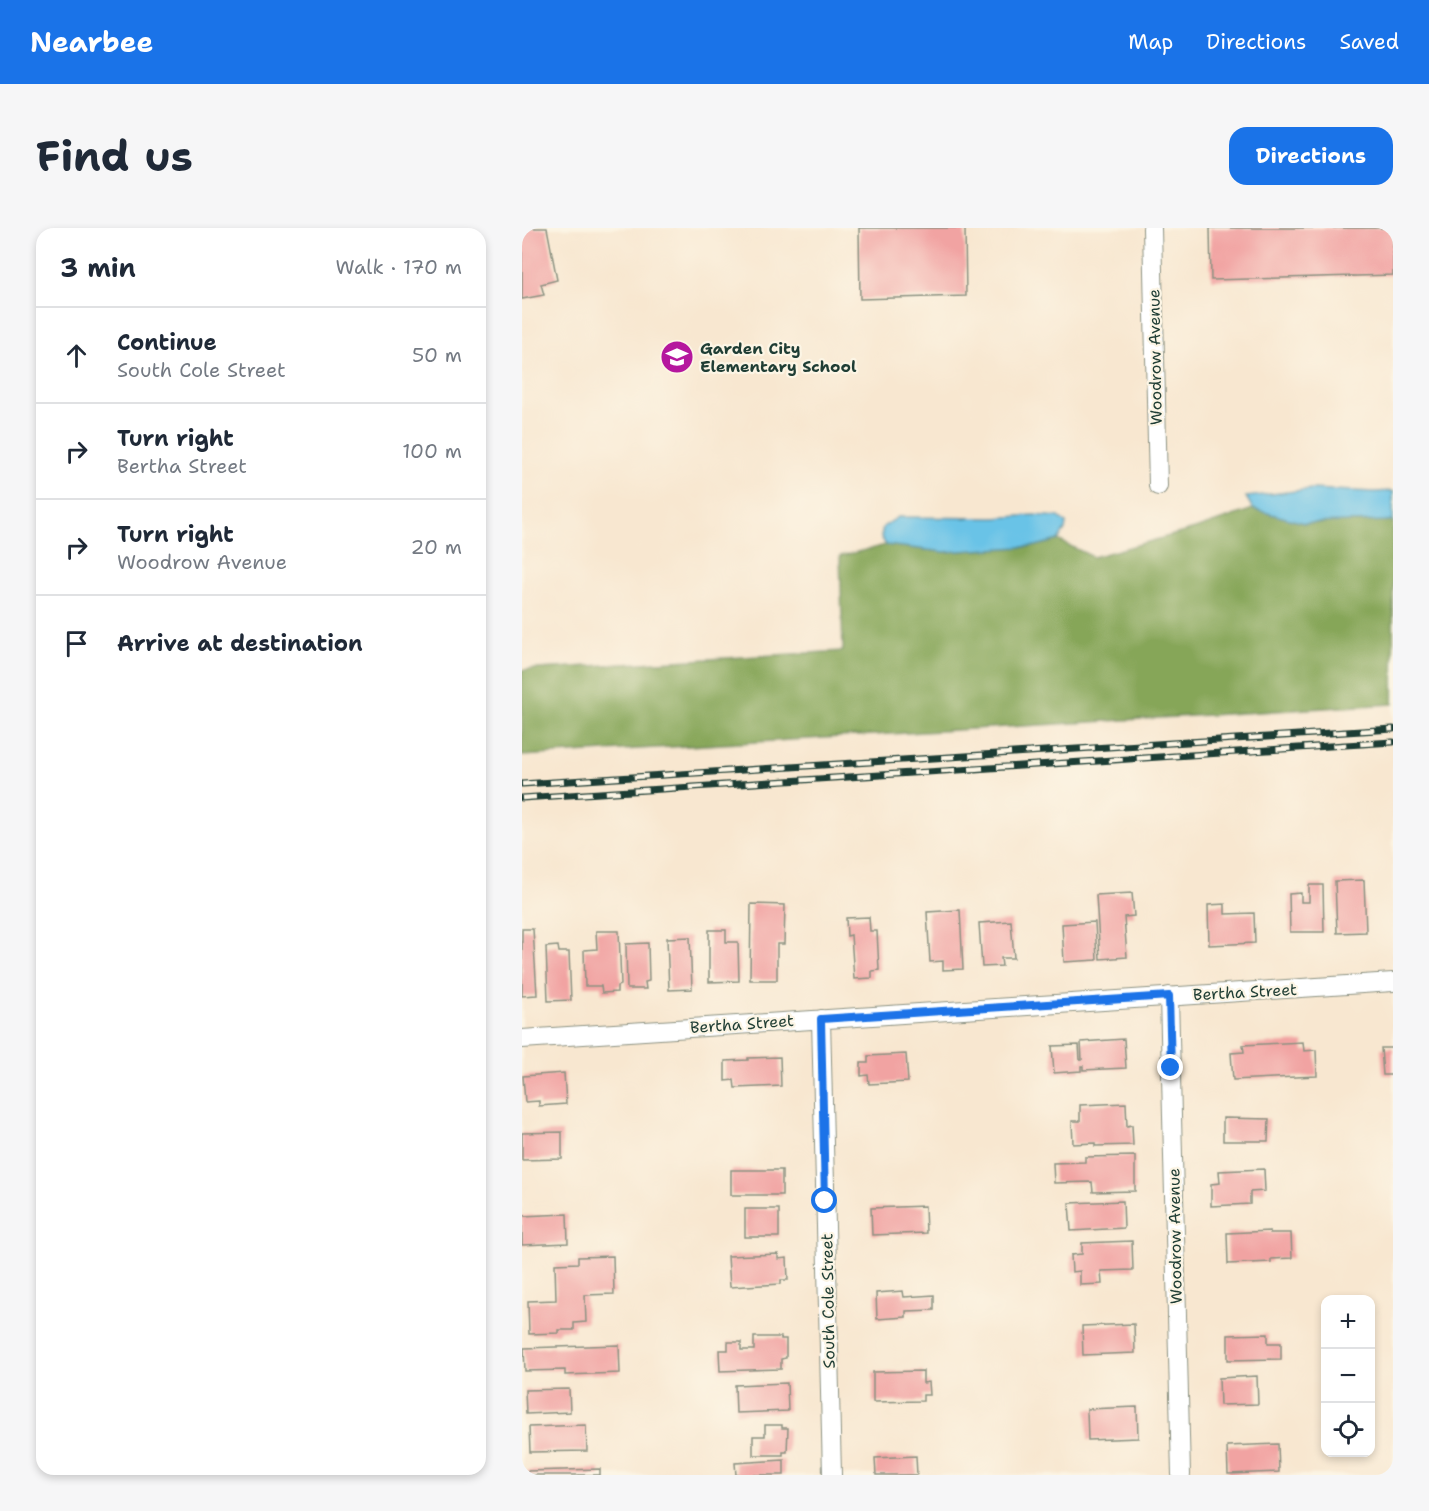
<!DOCTYPE html>
<meta charset="utf-8">
<style>
:root{--surface:#fff;--page:#f6f6f7;--text:#1f2937;--muted:#747a83;--line:#e0e1e3;--accent:#1a73e8}
body{margin:0;font-family:"Shantell Sans",sans-serif;background:var(--page);color:var(--text)}
.controls{position:absolute;right:18px;bottom:18px;display:grid;overflow:hidden;border-radius:12px;box-shadow:0 3px 9px #0003}
.controls button{width:54px;height:54px;display:grid;place-items:center;padding:0;border:0;border-bottom:2px solid var(--line);background:var(--surface);color:var(--text);font:30px sans-serif}
.stop{position:absolute;width:18px;height:18px;margin:-14px;border:4px solid #1a73e8;border-radius:50%;background:#fff}
.stop.end{background:#1a73e8;border-color:#fff;box-shadow:0 2px 6px #0008}
.list{margin:0;padding:0;list-style:none}
h2{display:flex;justify-content:space-between;align-items:center;height:78px;margin:0;padding:0 24px;font-size:26px}
h2 small{font-size:20px;font-weight:400;color:var(--muted)}
.list li{display:grid;grid-template-columns:39px 1fr auto;gap:18px;align-items:center;box-sizing:border-box;height:96px;padding:0 24px;border-top:2px solid var(--line)}
.list b{display:block;font-size:22px;white-space:nowrap}
.list p{margin:0;font-size:20px;white-space:nowrap;color:var(--muted)}
.list em{font-size:20px;font-style:normal;color:var(--muted)}
.icon{flex:none;width:33px;height:33px;fill:none;stroke:currentColor;stroke-width:2;stroke-linecap:round;stroke-linejoin:round}
.map{position:relative;flex:none;width:871px;height:1247px;overflow:hidden;border-radius:18px}
header{display:flex;align-items:center;gap:36px;box-sizing:border-box;height:84px;padding:0 30px;background:var(--accent);color:#fff}
header strong{font-size:28px}
nav{display:flex;gap:33px;margin-inline-start:auto;font-size:21px}
.intro{display:flex;align-items:center;justify-content:space-between;box-sizing:border-box;height:144px;padding:0 36px}
h1{margin:0;font-size:42px}
.button{padding:15px 27px;border-radius:18px;background:var(--accent);color:#fff;font-size:21px;font-weight:700}
main{display:flex;gap:36px;padding:0 36px}
aside{flex:1;background:var(--surface);border-radius:18px;box-shadow:0 3px 9px #0003}
.map>svg:first-child{display:block}
</style>
<header>
<strong>Nearbee</strong>
<nav><a>Map</a><a>Directions</a><a>Saved</a></nav>
</header>
<div class="intro"><h1>Find us</h1><a class="button">Directions</a></div>
<main>
<aside>
<h2>3 min<small>Walk · 170 m</small></h2>
<ul class="list">
<li><svg class="icon" aria-label="ahead" viewBox="0 0 24 24"><path d="M12 20V5M6 11l6-6 6 6"/></svg><div><b>Continue</b><p>South Cole Street</p></div><em>50 m</em></li>
<li><svg class="icon" aria-label="right" viewBox="0 0 24 24"><path d="M7 20v-9h11M14 6l5 5-5 5"/></svg><div><b>Turn right</b><p>Bertha Street</p></div><em>100 m</em></li>
<li><svg class="icon" aria-label="right" viewBox="0 0 24 24"><path d="M7 20v-9h11M14 6l5 5-5 5"/></svg><div><b>Turn right</b><p>Woodrow Avenue</p></div><em>20 m</em></li>
<li><svg class="icon" aria-label="arrive" viewBox="0 0 24 24"><path d="M6 21V4h12l-3 4 3 4H6"/></svg><div><b>Arrive at destination</b></div></li>
</ul>
</aside>
<div class="map">
<svg width="871" height="1247" viewBox="0 0 871 1247">
<rect width="100%" height="100%" fill="#fcf5e5"/>
<filter id="ink" filterUnits="userSpaceOnUse"><feTurbulence type="fractalNoise" baseFrequency=".0167" numOctaves="2"/><feDisplacementMap in="SourceGraphic" scale="12" xChannelSelector="R" yChannelSelector="G"/><feConvolveMatrix kernelMatrix="1 2 1 2 8 2 1 2 1" color-interpolation-filters="sRGB"/></filter>
<filter id="wash" filterUnits="userSpaceOnUse"><feTurbulence type="fractalNoise" baseFrequency=".008" numOctaves="4" result="noise"/><feDisplacementMap in="SourceGraphic" scale="24" xChannelSelector="R" yChannelSelector="G"/><feGaussianBlur stdDeviation="1.35" result="paint"/><feColorMatrix in="noise" values="0 0 0 0 0 0 0 0 0 0 0 0 0 0 0 0 0 1.4 0 .05"/><feComposite in="paint" operator="in"/></filter>
<g filter="url(#wash)">
<rect width="100%" height="100%" fill="#f8e7d0"/>
<path fill="#86a659" stroke="#527246" stroke-width="1.5" d="M731 281 782 295 871 293V476L0 528V442L321 423 318 328 364 317 422 324 514 318 536 312 571 329 673 301Z"/>
<path fill="#69c3e7" stroke="#44808e" stroke-width="1.5" d="M790 261 852 264 871 263V293L782 295 731 281 724 269Z
M512 287 537 289 544 295 543 302 536 312 514 318 422 324 364 317 359 309 361 299 376 289 472 290Z"/>
<g id="blocks">
<path fill="#f1a3a2" d="M0 0H25L35 52 19 56 22 67 0 71Z
M337 0H443L444 68 338 71Z
M688 0H871V47L689 52Z
M842 652 844 704 815 705 813 653Z
M787 657H801L802 704H768L767 666 779 665V674H787Z
M610 665 612 688 602 689 605 729 578 731 574 667Z
M229 676 263 677 262 716H255V752H228Z
M703 676V686L732 685 733 715 687 717 686 677Z
M438 682 441 741 421 742V733L408 734 405 684Z
M347 689 348 703H355L357 742 350 743V750L332 751 329 707 325 708 324 690Z
M489 693 492 730H479L480 738 460 739 457 695Z
M573 694 575 732 542 734 540 696Z
M0 701H11L15 767 0 768Z
M187 702H204V714H216L217 753 187 754Z
M74 703H97L99 757 95 758V764L80 765 79 758H63L62 722 75 721Z
M168 709 170 761 147 762 145 710Z
M126 715 127 753 123 754 124 761H105L104 716Z
M36 718 37 724H47L49 772 26 773 24 719Z
M602 811 604 840 561 842V838H559V843L532 845 530 818 557 817 558 832H560L559 814Z
M781 814 782 823 794 822 795 848 711 852 709 825 722 824 721 817Z
M859 820H871V847H861Z
M384 826 386 854 347 856 346 847 339 848V835H346V828Z
M258 829 259 858 213 860 212 852 203 853V833L226 832V830Z
M42 845 44 876 17 878V873L3 874 1 848Z
M604 875 605 898 610 897 611 917 573 918V915L551 916 550 893H558V877Z
M701 890 747 891 746 913H701Z
M40 904V931L0 932V905Z
M613 928V963L571 964 570 954 532 955 531 935 563 934V929Z
M742 941 743 963 728 964V976L689 978V956L698 955 697 943Z
M209 942H260V967H209Z
M601 973 602 1000 549 1003 547 975Z
M403 978 404 1005 350 1007 349 980Z
M223 981H257V1009H223Z
M45 986 46 1015 0 1017V988Z
M748 1003V1005H769L770 1030 749 1031V1034L706 1036 705 1005Z
M610 1013 611 1042 579 1043 580 1056 558 1057V1043L550 1044 549 1027 560 1026V1015Z
M256 1026V1031L265 1030 266 1052H259V1056L208 1059 206 1028Z
M91 1028 92 1066 63 1067 64 1094 52 1095V1102H37V1105L7 1106 6 1073 34 1072 33 1036 56 1035V1029Z
M381 1063 382 1069 412 1067V1082L384 1083V1089L355 1091 354 1065Z
M612 1096 613 1125 561 1127 560 1098Z
M746 1106V1115H759V1131L706 1132V1107Z
M232 1109H259V1111H264V1130L259 1131V1141L198 1143 197 1122H206V1114H219V1122H232Z
M97 1117 98 1145 43 1147V1142L3 1143 2 1120Z
M401 1143V1155L407 1154 408 1167H401V1173L351 1174V1144Z
M735 1148 736 1176 698 1177 697 1150Z
M265 1155 266 1183 214 1185 213 1157Z
M47 1161 48 1184 4 1186 3 1162Z
M615 1179 616 1210 566 1212 565 1181Z
M64 1197 65 1223 8 1224 7 1199Z
M243 1197H260V1200H266L265 1224H261V1227H231V1208H243Z
M756 1216 757 1244 706 1246 705 1218Z
M394 1228 395 1247H354L353 1230Z
M262 1232V1247H214L213 1235Z
M78 1241V1247H6L5 1243Z"/>
</g>
</g>
<g filter="url(#ink)">
<use href="#blocks" fill-opacity="0" stroke="#8c9282" stroke-width="1.5"/>
<g fill="none" stroke-linecap="round" stroke-linejoin="round">
<defs>
<path id="minor" d="M630 0 636 258
M647 768 659 1247
M299 791 310 1247
M0 811 871 754"/>
</defs>
<use href="#minor" stroke="#8c9282" stroke-width="20"/>
<use href="#minor" stroke="#fff" stroke-width="18"/>
<defs>
<path id="rail" d="M0 556 871 501
M0 570 871 514"/>
</defs>
<use href="#rail" stroke="#1f3d34" stroke-width="7"/>
<use href="#rail" stroke="#fcf5e5" stroke-width="4.5" stroke-dasharray="14" stroke-linecap="butt"/>
</g>
</g>
<g fill="none" stroke-linecap="round" stroke-linejoin="round" filter="url(#ink)">
<path stroke="#1a73e8" stroke-width="8" d="M303 973 299 791 647 768 649 840"/>
</g>
<defs>
<symbol id="school-disc" viewBox="-11 -11 22 22"><circle r="9.5" fill="#b5179e" stroke="#fcf5e5"/><path d="M0-5L7-2L0 1L-7-2ZM-4 1L0 2.5L4 1V4Q0 6-4 4Z" fill="#fff"/></symbol>
</defs>
<g fill-rule="evenodd">
<use href="#school-disc" x="136" y="110" width="38" height="38"/>
</g>
<g text-anchor="middle" dominant-baseline="central" stroke-width="4.5" stroke-linejoin="round" paint-order="stroke">
<g font-size="16" font-weight="bold" fill="#1f3d34" stroke="#fcf5e5" text-anchor="start">
<text x="178" y="120">Garden City<tspan x="178" dy="18">Elementary School</tspan></text>
</g>
<g font-size="16" fill="#1f3d34" stroke="#fcf5e5">
<text transform="translate(633 129) rotate(-91)">Woodrow Avenue</text>
<text transform="translate(723 764) rotate(-3)">Bertha Street</text>
<text transform="translate(220 796) rotate(-4)">Bertha Street</text>
<text transform="translate(653 1008) rotate(-91)">Woodrow Avenue</text>
<text transform="translate(306 1073) rotate(-91)">South Cole Street</text>
</g>
</g>
</svg>
<div class="controls">
<button>+</button>
<button>−</button>
<button><svg class="icon" aria-label="locate" viewBox="0 0 24 24"><circle cx="12" cy="12" r="6"/><path d="M12 2v4M12 18v4M2 12h4M18 12h4"/></svg></button>
</div>
<div class="stop" style="left:303px;top:973px"></div>
<div class="stop end" style="left:649px;top:840px"></div>
</div>
</main>
